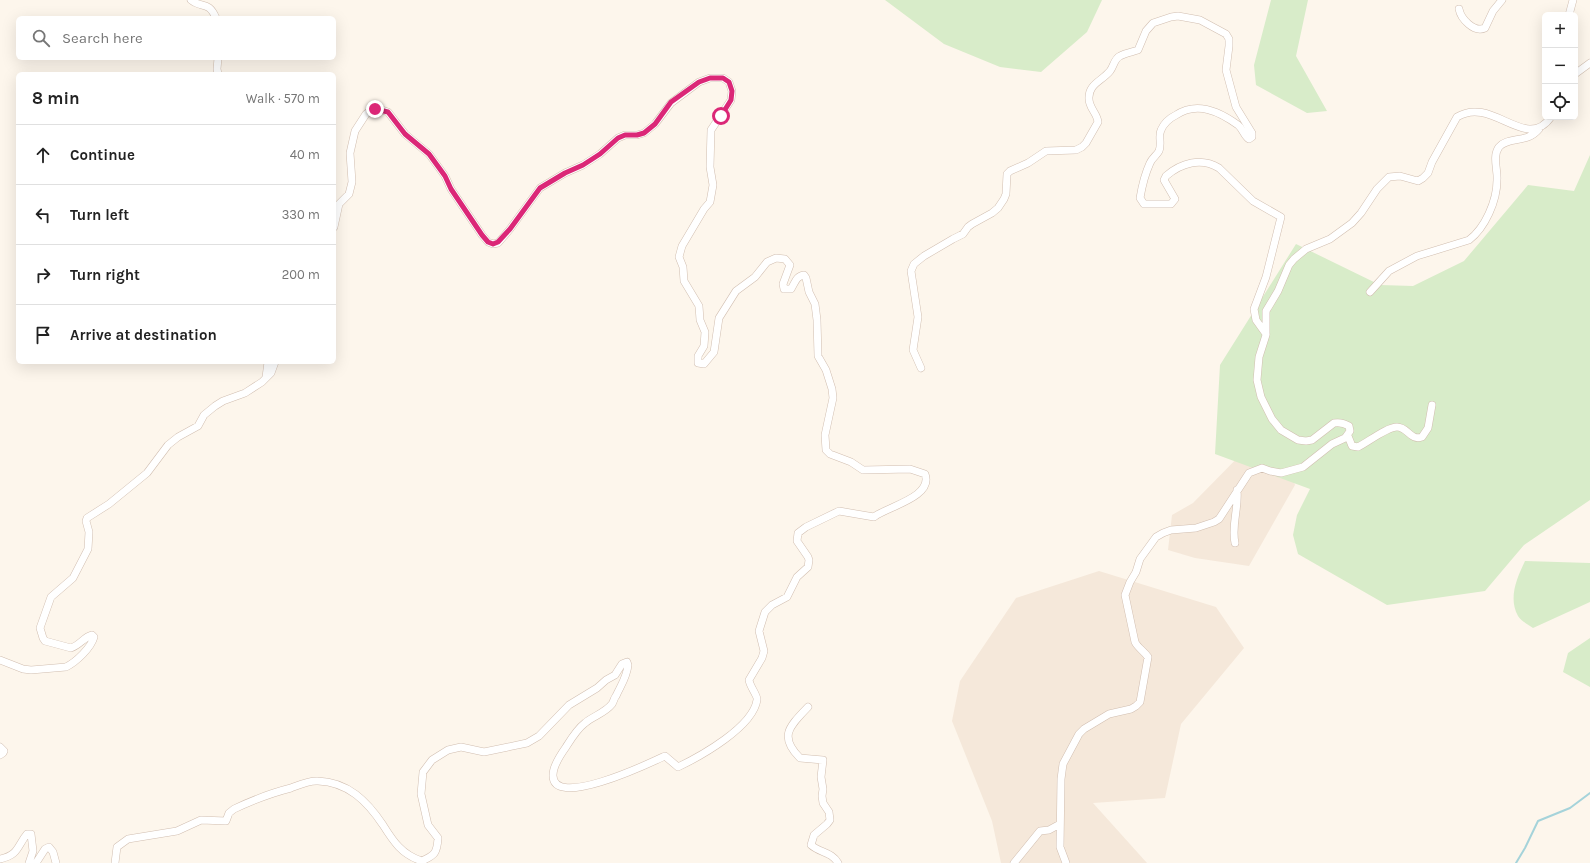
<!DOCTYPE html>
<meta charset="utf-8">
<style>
:root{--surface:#fff;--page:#f2f2f2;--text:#222;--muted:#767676;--line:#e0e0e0}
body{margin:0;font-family:Karla,sans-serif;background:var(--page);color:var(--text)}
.controls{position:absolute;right:12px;top:12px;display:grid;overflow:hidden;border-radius:6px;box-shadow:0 4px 16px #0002}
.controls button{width:36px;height:36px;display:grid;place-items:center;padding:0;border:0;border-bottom:1px solid var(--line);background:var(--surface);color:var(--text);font:20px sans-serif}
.stop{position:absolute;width:12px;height:12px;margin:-9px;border:3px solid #db2777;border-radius:50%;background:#fff}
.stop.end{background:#db2777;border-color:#fff;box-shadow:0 1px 4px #0008}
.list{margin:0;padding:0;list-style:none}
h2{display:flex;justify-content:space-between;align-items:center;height:52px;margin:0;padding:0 16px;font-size:17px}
h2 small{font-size:13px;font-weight:400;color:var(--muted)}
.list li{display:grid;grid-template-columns:26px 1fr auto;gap:12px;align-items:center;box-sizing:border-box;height:60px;padding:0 16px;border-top:1px solid var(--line)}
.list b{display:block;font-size:15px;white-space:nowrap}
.list em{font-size:13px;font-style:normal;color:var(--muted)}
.icon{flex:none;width:22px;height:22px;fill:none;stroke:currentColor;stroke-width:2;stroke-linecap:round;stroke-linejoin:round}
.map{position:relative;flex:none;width:1590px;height:863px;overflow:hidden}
.search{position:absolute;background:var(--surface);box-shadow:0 4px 16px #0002;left:16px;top:16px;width:320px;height:44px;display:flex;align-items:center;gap:10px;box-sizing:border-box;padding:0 14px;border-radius:6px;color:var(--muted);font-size:15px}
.panel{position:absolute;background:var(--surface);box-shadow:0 4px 16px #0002;left:16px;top:72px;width:320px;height:292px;border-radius:6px}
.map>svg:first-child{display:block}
</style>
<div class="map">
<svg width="1590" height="863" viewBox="0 0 1590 863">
<rect width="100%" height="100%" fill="#fdf6ec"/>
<path fill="#f5e8da" d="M1251 444 1285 451 1295 485 1249 566 1195 558 1168 550 1172 515 1193 503Z
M1099 571 1216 607 1244 648 1181 724 1165 798 1093 803 1147 863H1001L992 821 952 721 960 681 1016 598Z"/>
<path fill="#d8ecc9" d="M885 0H1102L1087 32 1041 72 1000 67 944 44Z
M1271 0H1308L1296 56 1327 111 1307 113 1256 85 1254 65Z
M1590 155V500L1524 545 1485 591 1387 605 1298 554 1293 535 1297 515 1310 489 1215 454 1220 365 1296 244 1380 285 1413 286 1464 261 1528 185 1574 191Z
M1525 561 1590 563V602L1533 628C1529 625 1521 621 1518 616 1508 598 1517 578 1525 561Z
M1590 638V687L1563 672 1568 653Z"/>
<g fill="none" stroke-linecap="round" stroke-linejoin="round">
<path stroke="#a5d3da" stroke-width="2" d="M1516 863 1525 848 1538 821 1570 808 1590 793"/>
<defs>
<path id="minor" d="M191 0C202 9 208 0 216 18
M1459 9C1461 19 1474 33 1485 28L1493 11 1502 0
M1569 15 1573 0
M218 74 217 69 218 58
M1575 74 1590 63
M1370 292 1389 271 1417 256 1469 240C1485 228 1497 201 1497 180 1498 171 1492 156 1499 147 1508 136 1527 144 1539 129
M921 368 913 350 918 317 911 271 914 264 924 256 953 239 963 234 968 227 972 224 992 213 998 208 1004 199 1006 194 1007 174 1010 171 1028 163 1046 151 1076 150 1082 147 1086 143 1098 122C1097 113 1089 108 1089 99 1088 84 1102 81 1110 71 1114 66 1114 59 1120 56 1125 53 1132 52 1138 50L1146 31 1153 23 1171 17 1178 16 1200 20 1226 34 1229 39V46L1226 70 1236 107 1252 133V137L1249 139C1244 136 1243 129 1238 125 1219 111 1197 101 1176 115 1170 118 1164 123 1161 130 1158 136 1162 144 1159 151 1157 155 1152 158 1150 163 1145 174 1142 186 1140 198L1144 204H1171L1175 199 1164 180 1166 176C1181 163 1201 157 1219 168L1253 201 1281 217 1266 277 1254 309 1256 320 1266 334
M266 377 268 362
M1348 436 1352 446 1358 447C1368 442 1387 427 1397 427 1408 427 1410 441 1422 437L1428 428 1432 405
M1235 543C1231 525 1239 508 1237 490
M0 660 23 669 31 670 66 667C76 662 91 648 94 637L92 635C84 637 80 645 71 648L45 641 43 638 40 628 51 597 73 578 88 549 89 532 86 521 87 518 109 504 147 473 168 445 178 437 198 426 204 415 215 406 223 401 245 393 262 382 271 373 275 362
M808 707C790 726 778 736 800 758L823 760 821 777 823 789 822 796 823 803 829 812 830 820 827 824 814 835 811 845C820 853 832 852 838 863
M0 747 4 751 3 753 0 755
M0 859C19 855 17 846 27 834H31L33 851 29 863
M36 863 45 849 49 847 53 852 56 863
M115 863 117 847 128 839 177 831 201 820 226 821 229 813 234 809C253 800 271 793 291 788 299 785 310 780 318 781 348 782 367 801 383 825 393 841 402 855 422 861 435 855 437 853 438 838L428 825 421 794 423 772 432 760 448 750 461 747 484 752 527 743 539 736 569 705 597 688 606 680 615 675 622 664 627 662 628 665C627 677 621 685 616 696 614 698 614 701 612 704 605 713 593 716 585 723 577 729 571 739 566 747 561 754 553 766 553 775 552 810 650 763 665 756L678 767C701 756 753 727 757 700 758 696 750 687 749 680L762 658 764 651 759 631 765 612 772 605 787 597 797 577 808 567 809 560 808 557 797 541 798 533 806 527 839 511 874 517C886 507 934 497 925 474L910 469 863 470 851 462 830 454 826 450 825 435 833 398 832 389 826 370 818 356 817 320 815 304 809 292 806 278 804 275C796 276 795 283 791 289H784L783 284 790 265 785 259 776 258 767 262 755 277 736 291 719 318 714 352 704 364 698 363V356L704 346 705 332 700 320 699 306 684 281 683 267 679 257 682 246 704 209 710 202 713 185 710 167 711 130 731 100 732 91 729 82 723 78H710L699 82 671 103 655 124 644 133 637 135H625L618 138 600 154 583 165 565 173 540 188 510 229 498 243 493 244 488 242 482 235 451 189 445 176 429 154 405 134 388 112 379 109 370 111 366 114 355 131 350 153 352 182 349 194 339 204 334 227
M1014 863 1040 831 1049 830 1060 824
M1066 863 1060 847 1061 779 1063 764 1079 734 1084 729 1109 714 1131 709 1136 706 1140 702 1148 657C1144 651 1138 648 1135 642L1125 595 1130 582 1136 572 1140 559 1156 537 1163 533 1171 530 1196 528 1214 522 1219 519 1249 473 1262 468 1270 471 1281 473 1303 467 1332 444 1345 438 1350 431 1349 426C1344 423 1340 422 1334 423L1312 440 1306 441 1298 440 1281 430 1272 419 1261 397 1257 380 1259 357 1266 335V311L1278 291 1289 265 1294 259 1306 249 1330 239 1352 223 1361 213 1377 189 1389 177 1400 176 1418 181 1423 178 1428 173 1432 162 1457 117C1492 95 1526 153 1551 117"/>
</defs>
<use href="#minor" stroke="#d1beb0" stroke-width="8"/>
<use href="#minor" stroke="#fff" stroke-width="7"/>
</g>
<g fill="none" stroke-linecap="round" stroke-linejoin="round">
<path stroke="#db2777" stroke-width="5" d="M375 109 388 112 405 134 429 154 445 176 451 189 482 235 488 242 493 244 498 242 510 229 540 188 565 173 583 165 600 154 618 138 625 135H637L644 133 655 124 671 102 699 82 710 78H723L729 82 732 91 731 100 721 116"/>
</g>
</svg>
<div class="controls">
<button>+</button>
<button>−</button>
<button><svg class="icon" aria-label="locate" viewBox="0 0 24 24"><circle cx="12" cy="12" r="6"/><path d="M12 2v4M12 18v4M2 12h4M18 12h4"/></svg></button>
</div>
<div class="stop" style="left:721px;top:116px"></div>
<div class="stop end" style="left:375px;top:109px"></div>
<div class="search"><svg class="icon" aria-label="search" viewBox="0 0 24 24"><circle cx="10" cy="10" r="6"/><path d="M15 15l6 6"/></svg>Search here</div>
<section class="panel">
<h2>8 min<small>Walk · 570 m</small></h2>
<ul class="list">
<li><svg class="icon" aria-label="ahead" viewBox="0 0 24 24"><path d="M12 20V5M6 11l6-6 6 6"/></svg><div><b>Continue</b></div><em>40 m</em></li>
<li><svg class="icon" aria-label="left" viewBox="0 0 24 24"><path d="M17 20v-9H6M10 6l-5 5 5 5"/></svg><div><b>Turn left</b></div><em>330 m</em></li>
<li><svg class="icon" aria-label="right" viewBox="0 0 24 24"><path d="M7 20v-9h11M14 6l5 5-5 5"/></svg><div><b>Turn right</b></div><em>200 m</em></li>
<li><svg class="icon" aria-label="arrive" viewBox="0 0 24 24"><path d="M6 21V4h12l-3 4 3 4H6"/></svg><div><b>Arrive at destination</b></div></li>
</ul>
</section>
</div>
